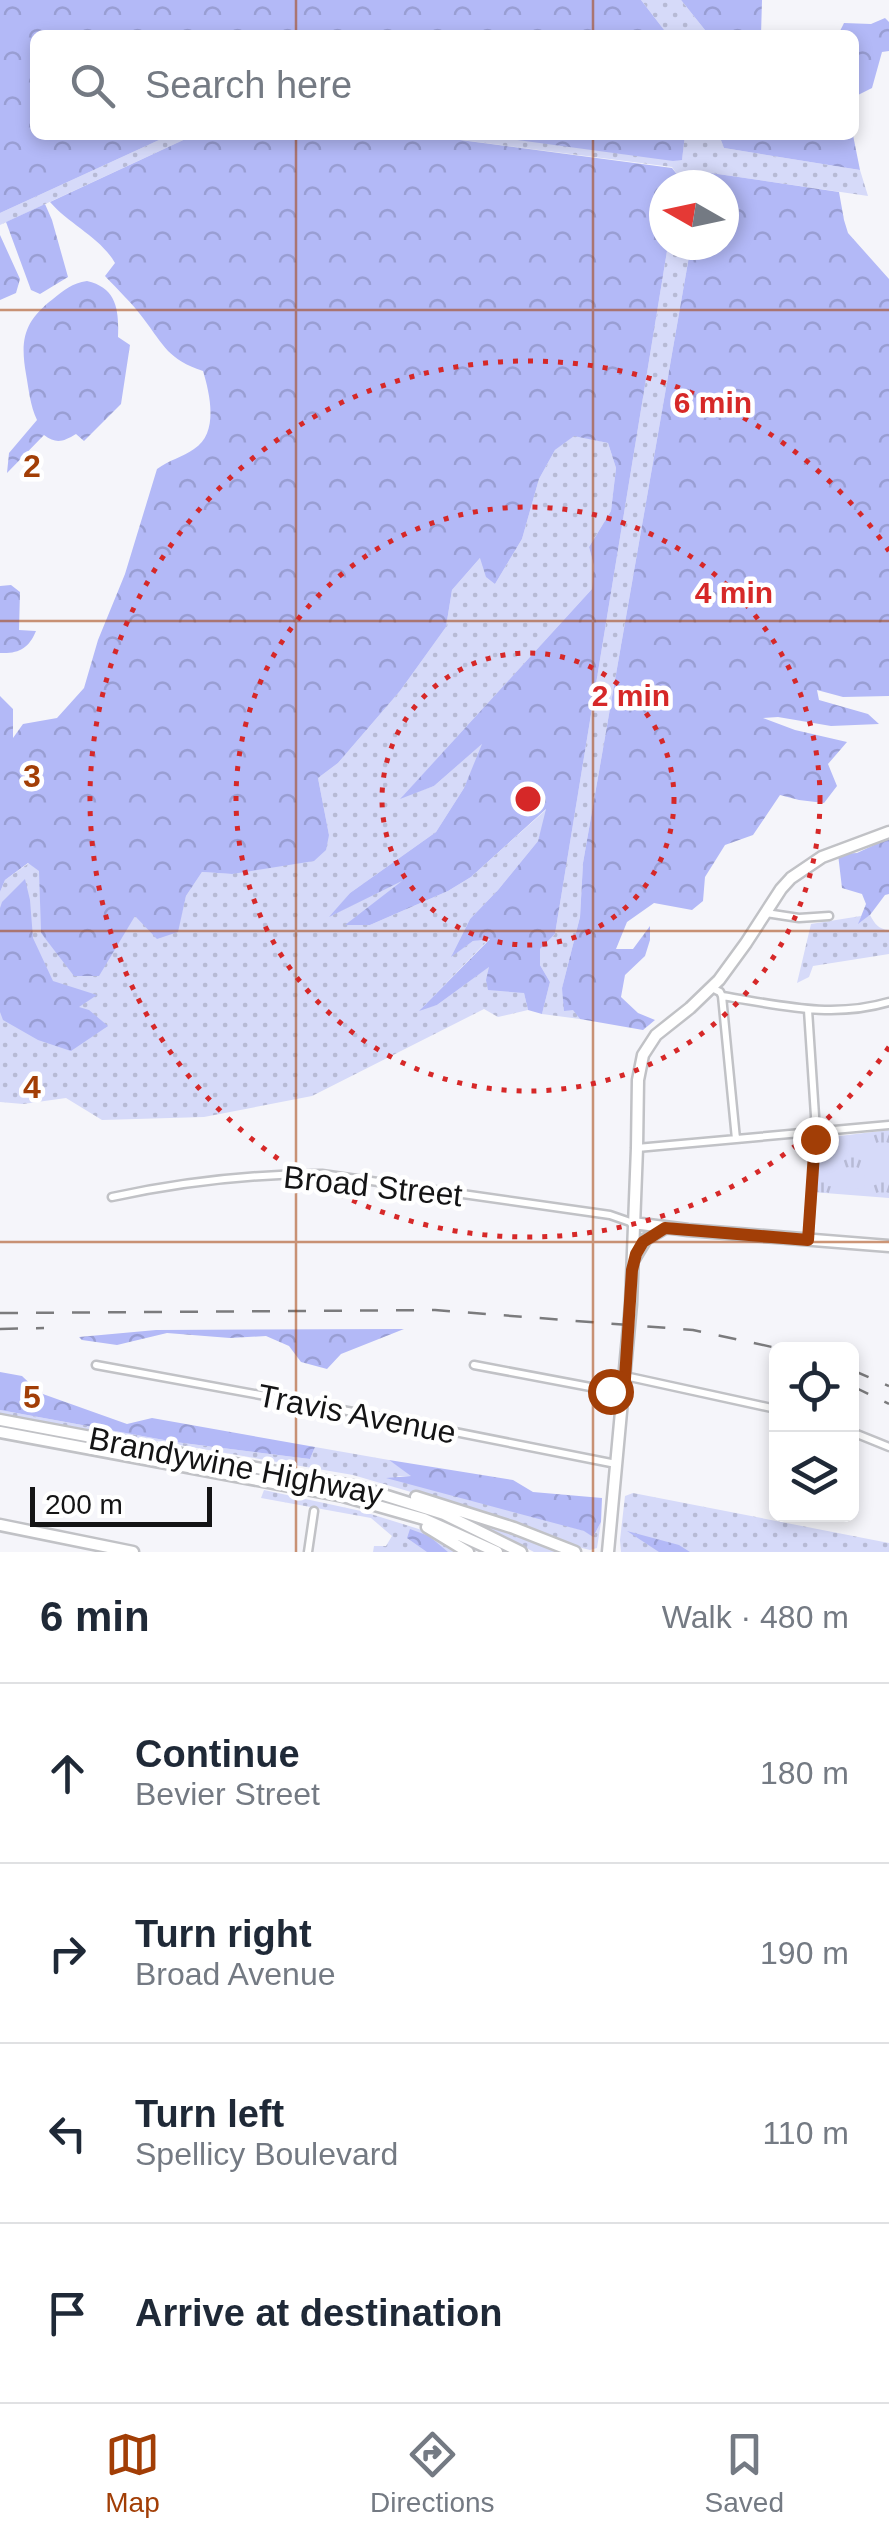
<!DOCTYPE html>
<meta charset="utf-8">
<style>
:root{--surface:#fff;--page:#f2f2f3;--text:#1f2937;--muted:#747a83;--line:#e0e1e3;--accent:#a23e06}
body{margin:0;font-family:Arial,sans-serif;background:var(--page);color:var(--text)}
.controls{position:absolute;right:30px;bottom:30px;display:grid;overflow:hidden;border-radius:15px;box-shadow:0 5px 15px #0003}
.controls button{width:90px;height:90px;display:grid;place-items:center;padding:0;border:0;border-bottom:2px solid var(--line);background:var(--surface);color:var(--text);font:50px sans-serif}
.compass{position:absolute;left:649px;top:170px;width:90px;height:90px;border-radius:50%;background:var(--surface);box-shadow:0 5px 15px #0003;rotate:279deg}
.scale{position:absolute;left:30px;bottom:25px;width:182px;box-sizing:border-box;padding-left:10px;border:5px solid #141415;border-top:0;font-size:28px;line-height:35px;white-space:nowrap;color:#141415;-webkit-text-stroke:8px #fff;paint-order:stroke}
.stop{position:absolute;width:30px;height:30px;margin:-22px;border:8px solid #a23e06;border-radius:50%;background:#fff}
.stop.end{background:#a23e06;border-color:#fff;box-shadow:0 2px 10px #0008}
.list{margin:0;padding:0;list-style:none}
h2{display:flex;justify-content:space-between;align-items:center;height:130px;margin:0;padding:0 40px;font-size:42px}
h2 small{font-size:32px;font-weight:400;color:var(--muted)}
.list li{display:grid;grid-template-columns:65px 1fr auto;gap:30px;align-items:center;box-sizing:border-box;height:180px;padding:0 40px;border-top:2px solid var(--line)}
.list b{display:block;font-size:38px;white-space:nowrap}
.list p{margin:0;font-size:32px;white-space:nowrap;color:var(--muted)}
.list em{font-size:32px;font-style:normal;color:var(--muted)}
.icon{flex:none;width:55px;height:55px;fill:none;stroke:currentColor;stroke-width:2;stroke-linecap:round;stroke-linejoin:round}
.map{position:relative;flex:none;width:889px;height:1552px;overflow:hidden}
.search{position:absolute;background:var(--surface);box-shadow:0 5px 15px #0003;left:30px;right:30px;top:30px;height:110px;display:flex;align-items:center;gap:25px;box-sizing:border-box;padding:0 35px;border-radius:15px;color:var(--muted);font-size:38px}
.sheet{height:850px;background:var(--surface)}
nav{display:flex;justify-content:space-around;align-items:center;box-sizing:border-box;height:140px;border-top:2px solid var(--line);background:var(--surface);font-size:28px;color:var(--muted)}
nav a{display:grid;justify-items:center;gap:5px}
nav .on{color:var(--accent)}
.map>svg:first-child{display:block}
</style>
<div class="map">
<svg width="889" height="1552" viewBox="0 0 889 1552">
<defs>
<pattern id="grass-dots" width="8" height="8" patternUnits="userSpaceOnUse" patternTransform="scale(2.5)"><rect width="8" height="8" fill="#d6daf9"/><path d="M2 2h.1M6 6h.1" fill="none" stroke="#b7bad5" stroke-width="1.8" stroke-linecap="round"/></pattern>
<pattern id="forest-crowns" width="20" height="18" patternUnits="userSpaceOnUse" patternTransform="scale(2.5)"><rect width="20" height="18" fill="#b3b9f7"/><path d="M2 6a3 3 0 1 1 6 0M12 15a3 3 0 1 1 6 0" fill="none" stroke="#999ed3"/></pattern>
<pattern id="park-tufts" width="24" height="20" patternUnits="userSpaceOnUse" patternTransform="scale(2.5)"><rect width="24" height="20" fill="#d6daf9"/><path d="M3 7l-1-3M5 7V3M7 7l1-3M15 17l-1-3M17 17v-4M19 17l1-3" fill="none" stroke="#b7bad5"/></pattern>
</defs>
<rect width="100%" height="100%" fill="#f5f5fa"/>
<path fill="url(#grass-dots)" d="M641 0H681L709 35H668Z
M170 135H194L0 225V213Z
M422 135H481L682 159 685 135H719L724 148 860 170 868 196 711 173 703 177 702 185H677L679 177 672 167Z
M668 245H691L583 863 580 917 562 988 580 1019 542 1014 550 982 540 965V949L555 934Z
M574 435 608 443 616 468 611 511 589 547 594 566 592 589 402 797 434 786 484 742 464 788 436 832 350 893 332 915 409 877 347 925H370L448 891 471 877 548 808 538 841 498 890 470 919 452 955 473 941 491 937 421 1009 437 1005 490 966 524 993 528 1010 498 1017 484 1009 312 1096 204 1117 102 1120 66 1098 23 1104 0 1102V892L5 880 29 863 40 871 41 933 136 915 177 932 186 896 202 872 232 874 329 835 318 778 338 763 400 691 446 627 452 590 481 557 495 584 522 539 539 479 555 450Z
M870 915C875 924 878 929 889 930V954L813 966 809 977 797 983 811 924 861 916 859 923Z
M0 1410 175 1442 310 1459 315 1447 389 1460 413 1476H396L585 1531 593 1537 601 1522 597 1548 590 1550 582 1548 513 1522 353 1475 0 1414Z
M264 1490 361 1511 438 1535 459 1552H373L374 1546H386L392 1536 371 1518 261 1498Z
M633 1493 889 1543V1552H621L620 1540 625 1496Z
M475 1519 565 1552H534L474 1521Z"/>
<path fill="url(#forest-crowns)" d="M0 0H641L668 35H35V135H170L0 213Z
M681 0H762L761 35H709Z
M885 18 889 22V51L882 52 872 88 854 97V35H838L844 23 871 24Z
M194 135H422L672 168 679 177 677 185H664V245H668L555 934 540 949V965L550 982 542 1014 528 1010 524 993 488 990 486 980 489 967 437 1005 419 1011 490 939 473 941 451 957 470 919 498 890 538 841 546 809 471 877 448 891 370 925H345L402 881 329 917 350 893 436 832 464 788 482 744 434 786 400 799 592 589 594 566 589 547 611 511 616 468 608 443 574 436 555 450 539 479 522 539 495 584 486 577 480 558 452 590 446 627 400 691 338 763 318 778 329 835 326 850 314 861 232 874 202 872 186 896 178 932 157 939 135 916 99 976H74L41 933 39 871 28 863 5 880 0 892V696L13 709V738L23 724 57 718 84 688 98 640 125 574 157 469C169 460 183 457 194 449 219 433 210 394 203 371 168 359 165 347 143 318 132 303 118 290 105 276L115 263C100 237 70 225 50 202Z
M481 135H685L682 160 673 161Z
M719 135H853L860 170 724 148Z
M711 173 839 192 844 220 848 233 889 279V696L843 697 817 690 819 700 868 714 879 724 831 726 778 717 763 718 795 730 847 742 828 764 837 786 824 803 799 800 780 795 753 835 725 845 705 877 703 901 692 910 654 903 627 922 616 949H633L650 926V940L645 956 625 975 621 997 638 1013 655 1020 643 1030 580 1019 573 1010 564 1011 562 988 580 917 583 863 691 245H724V185H702L703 177Z
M45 204 52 220 68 277 40 294 31 290 6 222Z
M0 235 20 279 16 293 0 300Z
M87 281C117 288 119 310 118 337L130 345 121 404 84 441 76 434C63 442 56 444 44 435L7 473 9 453 37 420C30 405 29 391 26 374 20 340 24 321 53 299 64 290 72 283 87 281Z
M11 585 20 592 19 630 36 631C29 648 19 654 0 653V586Z
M889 838V894L885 895 870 915 858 924 866 904 862 894 842 888 838 854 857 853Z
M25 879 30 900 33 938 53 981 97 995 79 1007 89 1010 108 1026 71 1051 38 1040 3 1020 0 1012V908L2 902Z
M404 1329 341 1354 327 1369 301 1362 289 1346 266 1336 230 1338 167 1333 117 1345 82 1340 79 1337 156 1330Z
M0 1372 22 1376 40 1393 127 1424 152 1418 315 1447 310 1459 175 1442 0 1410Z
M389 1460 513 1480 533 1492 602 1498 601 1522 593 1537 584 1531 386 1478 411 1476Z
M410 1529 429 1536 448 1552H427L407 1538Z
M627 1531 679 1545 690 1552H659Z"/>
<path fill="url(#park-tufts)" d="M889 1130V1198L812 1192 815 1139Z"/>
<path fill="#d6daf9" d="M829 1166 865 1169 864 1189 827 1186Z"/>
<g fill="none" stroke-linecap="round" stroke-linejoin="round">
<defs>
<path id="street" d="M766 913 799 918 829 916
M712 988 720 992 722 996C780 1005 831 1019 889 1002
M722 996 736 1139
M637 1148 889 1125
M112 1197C181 1182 251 1174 322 1174L610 1215 633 1223
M808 1240 816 1131 808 1010
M96 1365 364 1414 616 1464
M474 1365 622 1393
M625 1376 776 1409
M852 1432 889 1447
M308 1552 314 1511"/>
<path id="secondary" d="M633 1223 688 1230 889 1246
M634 1259 646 1239 663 1229
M0 1525 133 1552
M608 1552 631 1304 637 1148 638 1080 643 1055 656 1035 690 1008 719 980 746 943 781 889 791 878 822 857 889 832"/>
<path id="primary" d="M0 1420 358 1487 444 1514 521 1552
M0 1432 343 1496 424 1519 497 1552
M416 1497 514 1528 575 1552
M427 1527 468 1552"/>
</defs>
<use href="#street" stroke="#c1c2c6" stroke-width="11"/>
<use href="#secondary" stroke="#c1c2c6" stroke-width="15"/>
<use href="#primary" stroke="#c1c2c6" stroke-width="15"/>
<use href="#street" stroke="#fff" stroke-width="6"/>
<use href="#secondary" stroke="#fff" stroke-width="10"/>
<use href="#primary" stroke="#fff" stroke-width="10"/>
<path stroke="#7b7b7d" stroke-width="2.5" stroke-dasharray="18 18" stroke-linecap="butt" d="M0 1313 435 1310 693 1330 786 1350
M0 1329 44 1328
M852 1370 889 1386
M852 1386 889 1404"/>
</g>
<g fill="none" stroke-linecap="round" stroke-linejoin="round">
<path stroke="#a23e06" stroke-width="12" d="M610 1391 624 1394 632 1270 636 1254 643 1242 665 1228 808 1240 815 1139"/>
</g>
<path fill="none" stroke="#a23e06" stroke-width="2.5" stroke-opacity="0.55" d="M296 0V35M593 0V35M296 135V1552M593 135V1552M0 310H889M0 621H889M0 931H889M0 1242H889"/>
<g fill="none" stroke="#d62828" stroke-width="5" stroke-dasharray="5 10">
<circle cx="528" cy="799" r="146"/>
<circle cx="528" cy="799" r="292"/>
<path d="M889 1047A438 438 0 1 1 889 551"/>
</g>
<g text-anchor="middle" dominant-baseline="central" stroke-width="9" stroke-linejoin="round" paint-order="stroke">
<g font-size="32" fill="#141415" stroke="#fff">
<text transform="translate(373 1186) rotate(6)">Broad Street</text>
<text transform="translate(357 1414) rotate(11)">Travis Avenue</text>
<text transform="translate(236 1466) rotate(11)">Brandywine Highway</text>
</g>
</g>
<g font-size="32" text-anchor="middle" font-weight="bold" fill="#a23e06" stroke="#fff" stroke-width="9" stroke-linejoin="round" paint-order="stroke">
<text x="32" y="477">2</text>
<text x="32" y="787">3</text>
<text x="32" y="1098">4</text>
<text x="32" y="1408">5</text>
</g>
<circle cx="528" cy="799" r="15" fill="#d62828" stroke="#fff" stroke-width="5"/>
<g font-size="30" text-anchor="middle" font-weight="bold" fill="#d62828" stroke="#fff" stroke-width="9" stroke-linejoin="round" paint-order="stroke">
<text x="713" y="413">6 min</text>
<text x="734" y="603">4 min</text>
<text x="631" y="706">2 min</text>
</g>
</svg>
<div class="controls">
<button><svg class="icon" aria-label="locate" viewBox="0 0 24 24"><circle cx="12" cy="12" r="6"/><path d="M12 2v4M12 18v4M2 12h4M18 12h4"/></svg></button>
<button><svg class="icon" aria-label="layers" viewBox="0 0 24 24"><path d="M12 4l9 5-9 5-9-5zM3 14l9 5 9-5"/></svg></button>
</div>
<svg class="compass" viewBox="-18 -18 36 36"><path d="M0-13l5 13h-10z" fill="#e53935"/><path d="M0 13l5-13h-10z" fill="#747a83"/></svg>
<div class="scale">200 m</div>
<div class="stop" style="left:610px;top:1391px"></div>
<div class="stop end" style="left:815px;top:1139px"></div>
<div class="search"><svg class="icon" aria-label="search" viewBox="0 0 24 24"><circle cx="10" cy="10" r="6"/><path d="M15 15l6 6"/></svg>Search here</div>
</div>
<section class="sheet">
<h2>6 min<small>Walk · 480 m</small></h2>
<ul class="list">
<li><svg class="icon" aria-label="ahead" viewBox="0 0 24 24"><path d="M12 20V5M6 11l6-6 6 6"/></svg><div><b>Continue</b><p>Bevier Street</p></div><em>180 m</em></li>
<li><svg class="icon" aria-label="right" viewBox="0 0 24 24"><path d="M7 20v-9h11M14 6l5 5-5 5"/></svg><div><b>Turn right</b><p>Broad Avenue</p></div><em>190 m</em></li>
<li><svg class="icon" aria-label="left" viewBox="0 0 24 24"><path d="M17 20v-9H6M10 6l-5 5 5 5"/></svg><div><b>Turn left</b><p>Spellicy Boulevard</p></div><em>110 m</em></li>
<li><svg class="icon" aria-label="arrive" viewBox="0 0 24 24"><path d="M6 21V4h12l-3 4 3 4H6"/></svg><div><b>Arrive at destination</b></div></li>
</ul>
</section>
<nav>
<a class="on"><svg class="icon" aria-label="map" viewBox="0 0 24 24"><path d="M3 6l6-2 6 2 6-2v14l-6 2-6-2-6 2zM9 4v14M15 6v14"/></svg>Map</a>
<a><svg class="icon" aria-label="directions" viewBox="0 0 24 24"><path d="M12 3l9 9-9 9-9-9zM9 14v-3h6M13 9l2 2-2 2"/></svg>Directions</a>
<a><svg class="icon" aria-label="saved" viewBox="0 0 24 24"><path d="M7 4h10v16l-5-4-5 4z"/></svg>Saved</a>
</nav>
